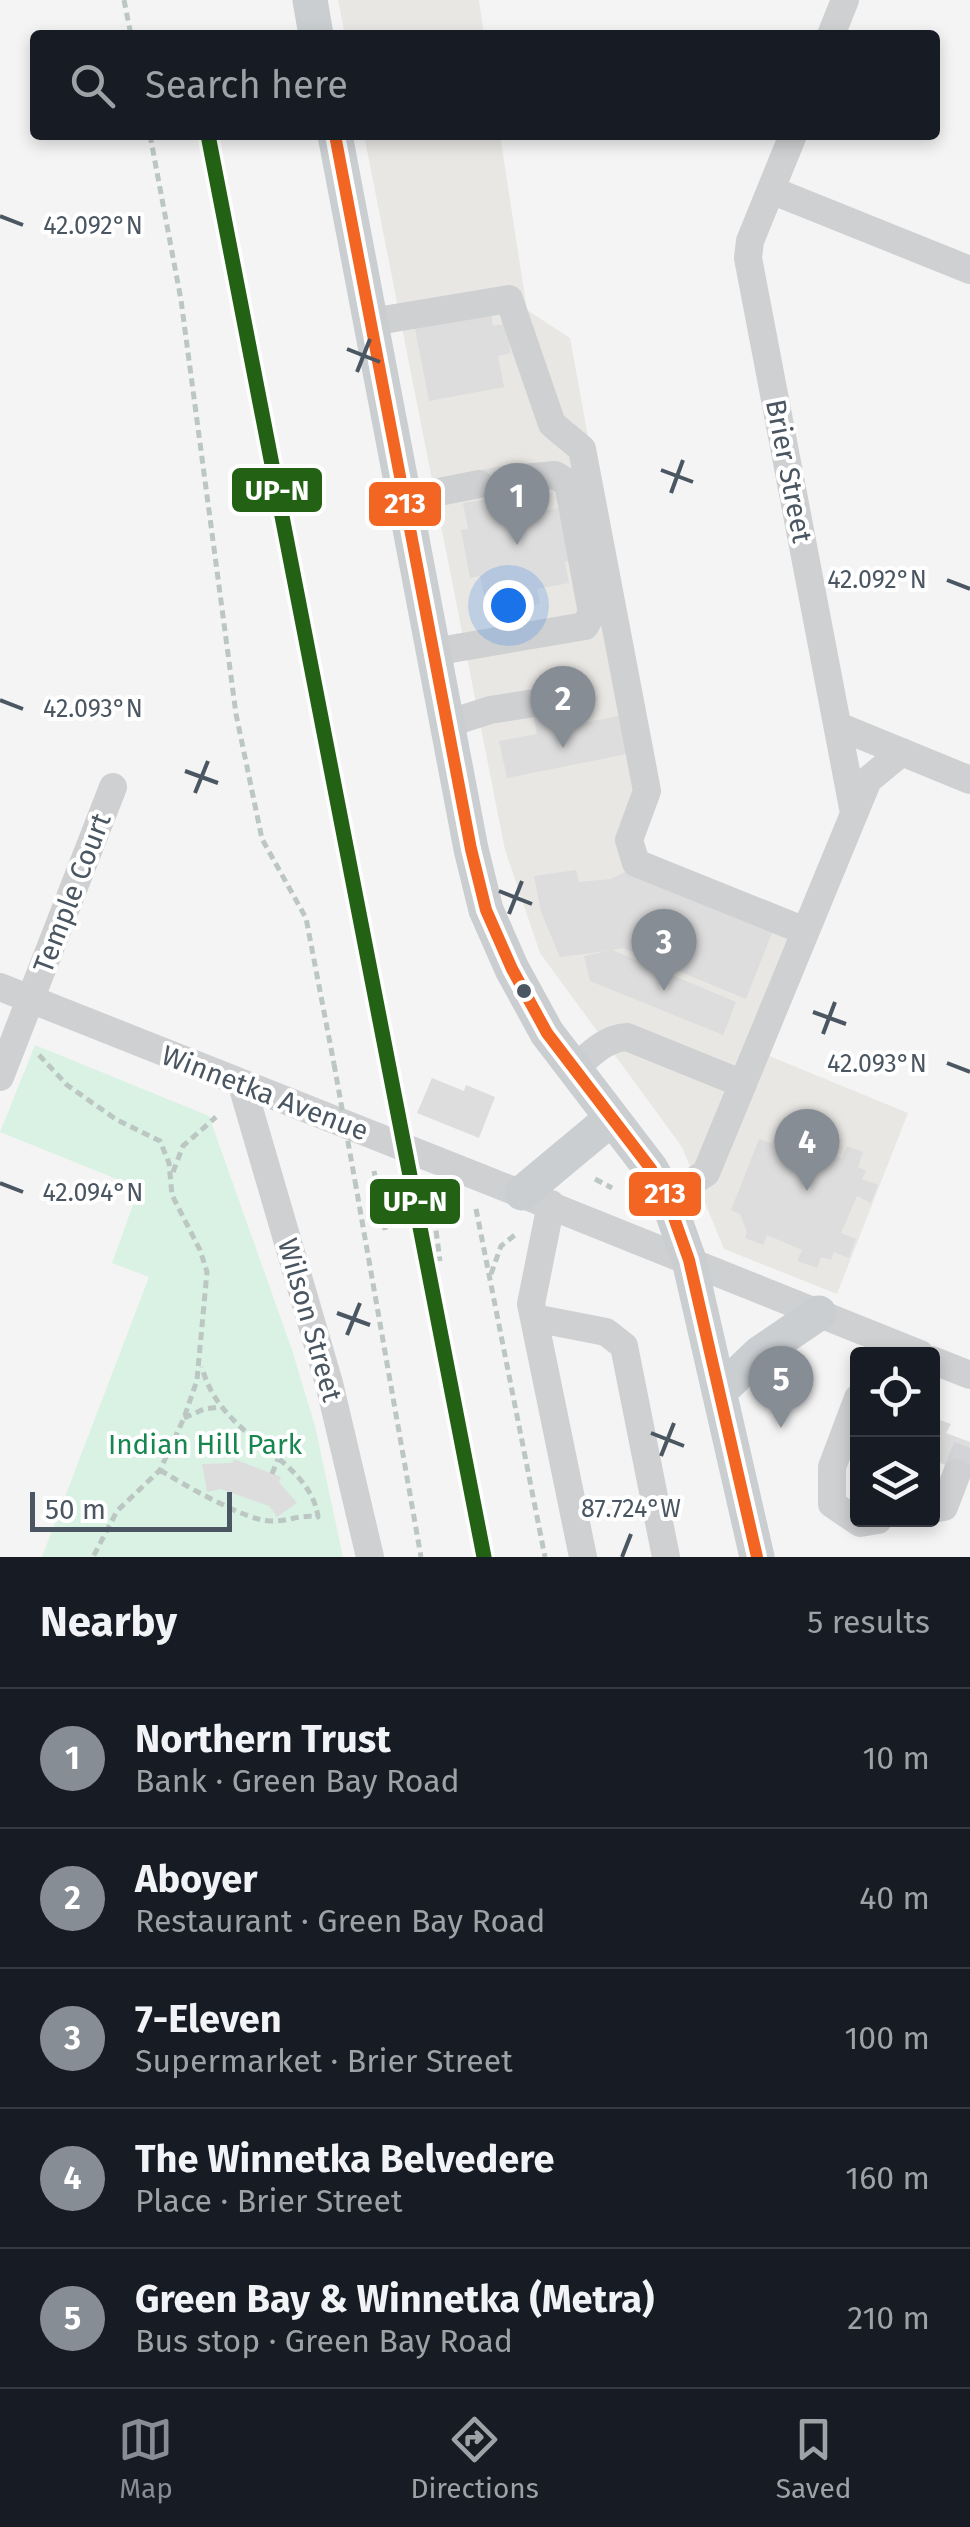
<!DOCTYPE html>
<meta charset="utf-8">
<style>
:root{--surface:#171b24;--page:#242831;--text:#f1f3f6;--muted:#9ea1a6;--line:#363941;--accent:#868d94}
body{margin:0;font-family:"Fira Sans",sans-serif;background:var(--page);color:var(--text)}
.controls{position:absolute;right:30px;bottom:30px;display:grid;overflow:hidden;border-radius:10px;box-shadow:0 5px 15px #0003}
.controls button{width:90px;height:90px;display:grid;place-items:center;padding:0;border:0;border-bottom:2px solid var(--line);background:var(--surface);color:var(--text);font:50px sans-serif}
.scale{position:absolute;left:30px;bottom:25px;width:202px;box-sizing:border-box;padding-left:10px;border:5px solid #4a5661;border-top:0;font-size:28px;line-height:35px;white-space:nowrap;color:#4a5661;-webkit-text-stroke:8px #fff;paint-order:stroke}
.you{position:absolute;left:508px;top:605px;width:35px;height:35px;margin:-25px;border:8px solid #fff;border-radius:50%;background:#1a73e8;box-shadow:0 0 0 15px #1a73e833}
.badge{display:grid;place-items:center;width:65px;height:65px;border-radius:50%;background:var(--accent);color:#fff;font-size:32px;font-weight:700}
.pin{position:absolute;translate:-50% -82px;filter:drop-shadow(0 2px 5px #0008)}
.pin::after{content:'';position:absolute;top:52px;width:35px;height:30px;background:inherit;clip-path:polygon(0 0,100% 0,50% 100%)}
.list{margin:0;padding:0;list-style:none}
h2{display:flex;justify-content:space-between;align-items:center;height:130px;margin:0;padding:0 40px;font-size:42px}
h2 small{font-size:32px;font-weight:400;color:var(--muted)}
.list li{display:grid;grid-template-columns:65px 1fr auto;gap:30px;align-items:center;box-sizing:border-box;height:140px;padding:0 40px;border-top:2px solid var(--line)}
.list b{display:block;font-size:38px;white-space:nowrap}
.list p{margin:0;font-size:32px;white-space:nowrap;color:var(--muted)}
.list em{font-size:32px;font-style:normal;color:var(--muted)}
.icon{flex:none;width:55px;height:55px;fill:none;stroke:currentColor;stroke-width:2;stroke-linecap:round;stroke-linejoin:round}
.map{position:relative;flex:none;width:970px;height:1557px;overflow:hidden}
.search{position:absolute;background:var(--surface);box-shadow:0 5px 15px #0003;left:30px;right:30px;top:30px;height:110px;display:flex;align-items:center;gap:25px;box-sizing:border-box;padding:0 35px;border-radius:10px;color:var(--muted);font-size:38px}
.sheet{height:830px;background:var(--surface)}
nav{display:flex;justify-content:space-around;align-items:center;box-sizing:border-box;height:140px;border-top:2px solid var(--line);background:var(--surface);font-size:28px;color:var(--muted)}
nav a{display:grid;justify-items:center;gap:5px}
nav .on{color:var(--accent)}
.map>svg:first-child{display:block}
</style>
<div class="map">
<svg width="970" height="1557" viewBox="0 0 970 1557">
<rect width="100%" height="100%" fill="#f4f4f4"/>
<path fill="#e8e7e3" d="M338 0H479L484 35H345Z
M364 135H500L527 310 570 338 650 777 634 865 798 934 752 1049 908 1113 837 1294 724 1249 682 1147 540 953 505 850Z"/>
<path fill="#d9f2e3" d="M35 1045 209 1116 292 1350 315 1426 343 1557H42L149 1277 112 1263 139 1188 0 1132Z"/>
<path fill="#ddddde" d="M489 304 493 326 505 324 511 353 498 356 504 387 429 401 413 318Z
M509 464 515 493 539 488 543 511 563 507 573 560 565 562 569 583 537 589 540 604 503 612 500 593 484 596 480 576 470 578 461 530 468 529 463 503 483 500 477 471Z
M563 708 567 726 619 716 627 754 507 778 499 741 537 734 533 714Z
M631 869 774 928 746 999 623 948 612 950 736 1002 723 1035 590 981 584 956 607 951 560 957 541 912 534 876 576 870 579 882 611 879Z
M432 1078 464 1091 466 1085 495 1097 479 1138 417 1113Z
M792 1123 809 1131 804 1144 842 1158 847 1146 863 1152 858 1167 866 1171 862 1179 878 1185 871 1203 857 1196 841 1233 856 1239 849 1258 834 1252 831 1260 821 1257 817 1268 797 1261 802 1250 767 1235 763 1245 745 1238 747 1232 740 1214 731 1210 759 1139 772 1143 777 1132 786 1135Z
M932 1417 951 1424 946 1433 970 1442 968 1474 935 1461 932 1468Z
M234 1459 281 1477 279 1482 297 1503 277 1517 269 1506 221 1489 207 1492 202 1464 232 1463Z"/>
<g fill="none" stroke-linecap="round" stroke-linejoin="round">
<path stroke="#d2d4d7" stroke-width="28" stroke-dasharray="28 14" stroke-linecap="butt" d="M957 1473 970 1440"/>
<path stroke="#bcc7c4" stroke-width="5" stroke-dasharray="8 5" stroke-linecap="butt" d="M124 0 131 35
M150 135 181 300 236 714 262 839 306 918 334 1064
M39 1055 67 1085 117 1120 160 1141 169 1163 172 1195 200 1250 207 1272 197 1380 184 1418 160 1470 117 1511 93 1557
M374 1171 386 1234
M173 1172 183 1146 216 1117
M595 1179 612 1188
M355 1181 421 1557
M431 1192 440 1261
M476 1209 545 1557
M491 1274 501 1246 516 1234
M184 1418 204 1409 219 1407
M160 1470C181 1483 246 1521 270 1521 287 1522 300 1514 318 1517 310 1456 220 1440 202 1367
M272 1474 278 1459"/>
<path stroke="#ced0d2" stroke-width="28" d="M831 35 845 0
M793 135 750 241 748 258 854 813
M771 190 970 270
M371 322 509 299 552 424 582 449 647 791 629 840 636 863 805 931
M404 499 479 484
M433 652 585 626 592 613 568 483 555 475 512 479
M447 724 490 710 554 700
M838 726 970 780
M0 987C307 1110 614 1229 920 1354
M574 1069C590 1055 605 1038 627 1037L743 1084
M0 1077 113 787
M242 1085 329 1383 370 1557
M667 1198 706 1173 868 780 902 752
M551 1204 531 1304 583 1557
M534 1318 606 1332 624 1346 666 1557
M932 1360 970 1375
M858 1398 832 1467V1504L860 1523 878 1520
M932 1509 944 1507 957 1473"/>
<path stroke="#caced1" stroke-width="35" d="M310 0 316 35
M335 135 471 849 486 910 512 969 547 1033 651 1169 667 1198 689 1260 757 1557
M522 1193 612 1118
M719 1392 760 1353 819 1313"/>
<path stroke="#bcc7c4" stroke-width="5" stroke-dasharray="8 5" stroke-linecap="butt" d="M334 1064 355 1181"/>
<defs>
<path id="bus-1" d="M335 135 471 849 486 910 512 969 547 1033 651 1169 667 1198 689 1260 757 1557"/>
</defs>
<use href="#bus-1" stroke="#fff" stroke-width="20"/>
<use href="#bus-1" stroke="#f26522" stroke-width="12"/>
<defs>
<path id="rail-1" d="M208 135 484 1557"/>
</defs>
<use href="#rail-1" stroke="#fff" stroke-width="22"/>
<use href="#rail-1" stroke="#236214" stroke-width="15"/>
</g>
<path fill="none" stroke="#4a5661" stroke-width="4" d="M0 216 23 225M347 349 380 362M357 372 370 339M661 470 693 482M671 493 683 460M947 580 970 589M0 700 23 709M185 771 218 783M195 793 208 761M499 891 532 904M509 914 522 881M813 1012 846 1024M823 1034 835 1002M947 1063 970 1072M0 1183 23 1192M337 1313 370 1325M347 1335 360 1303M651 1433 684 1446M661 1456 674 1423M622 1557 631 1534"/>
<circle fill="#4a5661" stroke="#fff" stroke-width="4" cx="524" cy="991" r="9"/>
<g text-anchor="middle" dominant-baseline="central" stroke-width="8" stroke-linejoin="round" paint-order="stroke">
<g font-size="28" fill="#4a5661" stroke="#fff">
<text transform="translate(789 471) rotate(79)">Brier Street</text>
<text transform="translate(72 893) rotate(-69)">Temple Court</text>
<text transform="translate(265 1093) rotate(21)">Winnetka Avenue</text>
<text transform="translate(310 1320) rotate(74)">Wilson Street</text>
</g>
<g font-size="28" fill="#17864f" stroke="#fff">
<text x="205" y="1444">Indian Hill Park</text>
</g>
</g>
<g font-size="25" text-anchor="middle" fill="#4a5661" stroke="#fff" stroke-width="8" stroke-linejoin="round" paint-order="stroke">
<text x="93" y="234">42.092°N</text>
<text x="877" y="588">42.092°N</text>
<text x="93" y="717">42.093°N</text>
<text x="877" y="1072">42.093°N</text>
<text x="93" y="1201">42.094°N</text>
<text x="631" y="1517">87.724°W</text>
</g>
<g stroke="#fff" stroke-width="4">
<rect x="230" y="466" width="94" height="48" rx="10" fill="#236214"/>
<rect x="367" y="480" width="76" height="48" rx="10" fill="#f26522"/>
<rect x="627" y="1170" width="76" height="48" rx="10" fill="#f26522"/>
<rect x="368" y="1177" width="94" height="49" rx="10" fill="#236214"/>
</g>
<g font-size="28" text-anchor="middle" font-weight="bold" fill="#fff">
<text x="277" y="500">UP-N</text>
<text x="405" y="513">213</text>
<text x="665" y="1203">213</text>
<text x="415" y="1211">UP-N</text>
</g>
</svg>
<div class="controls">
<button><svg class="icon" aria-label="locate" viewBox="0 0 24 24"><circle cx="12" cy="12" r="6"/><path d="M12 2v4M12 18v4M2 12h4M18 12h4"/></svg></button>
<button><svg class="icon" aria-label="layers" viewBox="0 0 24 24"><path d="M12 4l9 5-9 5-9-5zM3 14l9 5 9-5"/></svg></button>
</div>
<div class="scale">50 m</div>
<div class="you"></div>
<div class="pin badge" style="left:517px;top:545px">1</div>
<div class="pin badge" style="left:563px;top:748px">2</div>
<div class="pin badge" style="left:664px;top:991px">3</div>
<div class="pin badge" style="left:807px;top:1191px">4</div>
<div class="pin badge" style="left:781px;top:1428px">5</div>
<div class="search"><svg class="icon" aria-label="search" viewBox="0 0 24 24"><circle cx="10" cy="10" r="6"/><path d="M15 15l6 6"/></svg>Search here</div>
</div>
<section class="sheet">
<h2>Nearby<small>5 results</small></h2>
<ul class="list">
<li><span class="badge">1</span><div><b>Northern Trust</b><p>Bank · Green Bay Road</p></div><em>10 m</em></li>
<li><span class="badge">2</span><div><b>Aboyer</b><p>Restaurant · Green Bay Road</p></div><em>40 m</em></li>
<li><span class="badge">3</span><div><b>7-Eleven</b><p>Supermarket · Brier Street</p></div><em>100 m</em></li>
<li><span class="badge">4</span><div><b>The Winnetka Belvedere</b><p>Place · Brier Street</p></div><em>160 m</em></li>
<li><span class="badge">5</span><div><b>Green Bay &amp; Winnetka (Metra)</b><p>Bus stop · Green Bay Road</p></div><em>210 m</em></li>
</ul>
</section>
<nav>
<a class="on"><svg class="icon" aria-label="map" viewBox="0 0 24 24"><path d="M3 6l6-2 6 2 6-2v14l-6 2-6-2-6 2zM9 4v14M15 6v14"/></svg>Map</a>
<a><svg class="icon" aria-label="directions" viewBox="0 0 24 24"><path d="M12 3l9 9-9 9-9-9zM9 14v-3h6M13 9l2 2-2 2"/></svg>Directions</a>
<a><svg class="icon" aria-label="saved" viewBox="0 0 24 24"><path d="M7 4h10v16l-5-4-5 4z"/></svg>Saved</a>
</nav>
